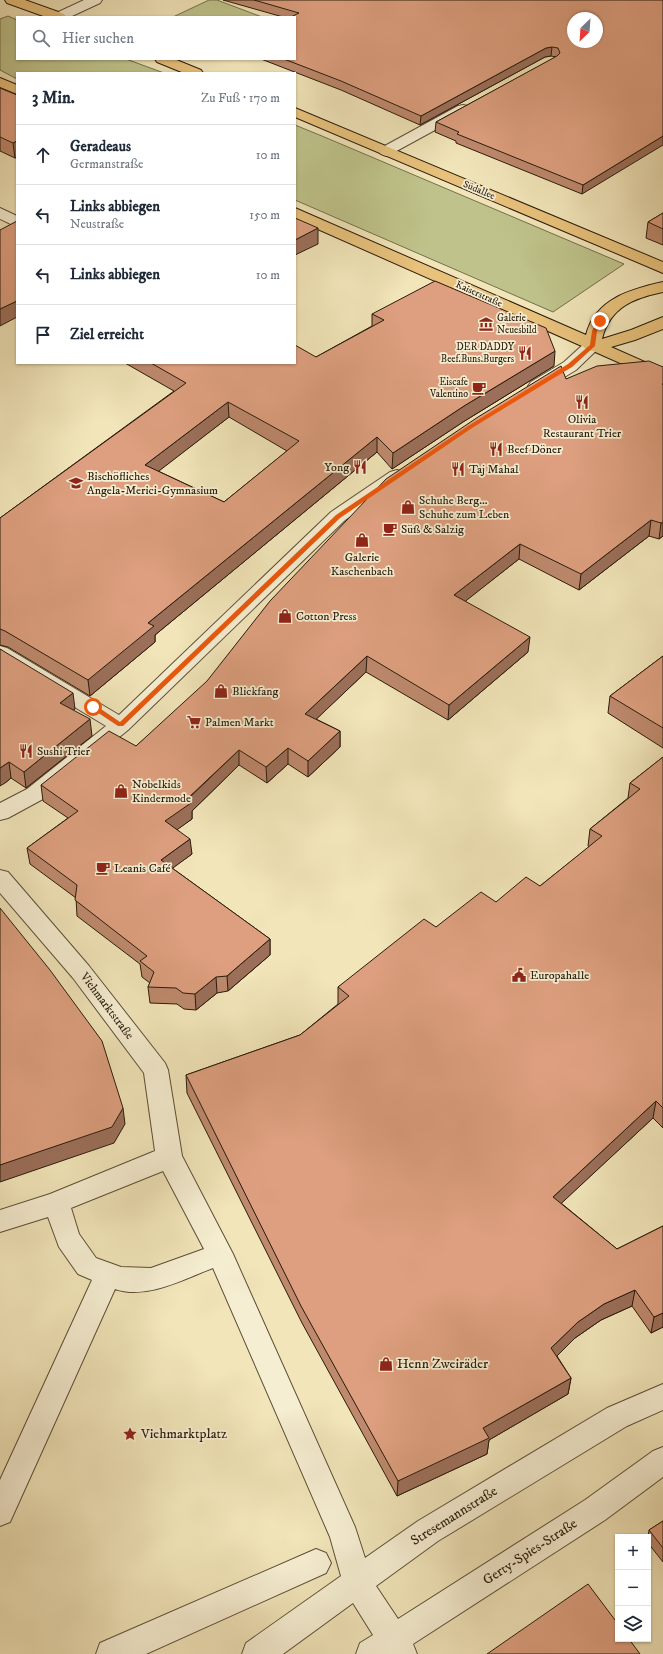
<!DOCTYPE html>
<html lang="de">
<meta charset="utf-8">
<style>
:root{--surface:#fff;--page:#f6f6f7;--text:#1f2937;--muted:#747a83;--line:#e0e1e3}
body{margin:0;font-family:"IM FELL DW Pica",serif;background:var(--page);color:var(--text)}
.controls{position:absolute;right:12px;bottom:12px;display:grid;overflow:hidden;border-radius:0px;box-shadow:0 1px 3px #0004}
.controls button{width:36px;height:36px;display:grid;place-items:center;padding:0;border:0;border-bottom:1px solid var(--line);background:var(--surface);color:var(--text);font:20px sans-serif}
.compass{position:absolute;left:567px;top:12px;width:36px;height:36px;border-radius:50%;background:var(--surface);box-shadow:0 1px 3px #0004;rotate:205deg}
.stop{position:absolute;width:12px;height:12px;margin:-9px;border:3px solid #ea580c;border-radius:50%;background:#fff}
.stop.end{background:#ea580c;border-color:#fff;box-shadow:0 1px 4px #0008}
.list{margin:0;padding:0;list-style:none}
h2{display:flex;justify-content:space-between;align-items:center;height:52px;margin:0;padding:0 16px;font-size:17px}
h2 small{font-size:13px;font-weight:400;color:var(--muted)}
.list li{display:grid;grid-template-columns:26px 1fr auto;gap:12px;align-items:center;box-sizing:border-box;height:60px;padding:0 16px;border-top:1px solid var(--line)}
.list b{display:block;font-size:15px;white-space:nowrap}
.list p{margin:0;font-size:13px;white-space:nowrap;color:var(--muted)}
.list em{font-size:13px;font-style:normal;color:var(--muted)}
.icon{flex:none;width:22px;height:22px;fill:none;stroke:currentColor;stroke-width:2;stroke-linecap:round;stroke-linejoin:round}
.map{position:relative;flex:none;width:663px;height:1654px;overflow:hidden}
.search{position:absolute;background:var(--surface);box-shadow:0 1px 3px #0004;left:16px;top:16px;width:280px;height:44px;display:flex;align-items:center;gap:10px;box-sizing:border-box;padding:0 14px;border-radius:0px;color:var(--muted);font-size:15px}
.panel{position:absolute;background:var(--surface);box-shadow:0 1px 3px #0004;left:16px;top:72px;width:280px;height:292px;border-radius:0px}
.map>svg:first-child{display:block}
</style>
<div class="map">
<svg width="663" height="1654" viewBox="0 0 663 1654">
<rect width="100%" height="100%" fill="#f1e5b9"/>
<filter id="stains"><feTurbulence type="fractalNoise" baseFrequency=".005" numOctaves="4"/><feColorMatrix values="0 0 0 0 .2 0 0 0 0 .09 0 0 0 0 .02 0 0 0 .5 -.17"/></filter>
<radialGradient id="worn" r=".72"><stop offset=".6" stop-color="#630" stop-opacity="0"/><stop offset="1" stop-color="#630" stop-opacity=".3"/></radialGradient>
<path fill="#bfc38b" stroke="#746f4b" d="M209 0H217L262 17H173Z
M8 16 17 20V59H126L164 73H17V79L0 70V19Z
M295 125 322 136 624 264 553 312 295 200Z"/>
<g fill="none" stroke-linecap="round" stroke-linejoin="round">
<defs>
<path id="minor" d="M84 0H102L100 3 70 17H52L54 14Z
M463 105 468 106 470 109 468 112 391 154 386 156 381 154 378 151 381 148 458 106Z
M0 208 17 216V227L0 219Z
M592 341 598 342 601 346 576 370 543 390 537 391 531 390 528 386 531 382 564 362 586 342Z
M397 470 404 472 406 476 404 480 345 520 128 730 43 799 8 818 0 820V803L27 789 106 726 0 662V646L7 648 119 715 331 512 390 472Z
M0 870 8 872 89 966 165 1063 168 1070 182 1156 233 1254 355 1527 365 1558 418 1521 607 1408 663 1384V1410L627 1426 438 1541 376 1586 398 1619 585 1500 653 1451 663 1447V1477L605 1520 413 1644 417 1654H356L360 1643 373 1635 353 1603 283 1654H242L246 1643 341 1576 330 1537 213 1268C184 1279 146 1300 115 1289L10 1522 0 1526V1480L92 1280 78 1274 59 1247 48 1217 0 1232V1210L50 1194 155 1151 144 1073 73 978 0 893ZM163 1171 204 1249 151 1268 121 1267 96 1258 79 1234 71 1208Z
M316 1549 326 1553 331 1563 326 1573 146 1654H96L100 1643Z"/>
<path id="major" d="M5 0H25L64 14 66 17H46L7 3Z
M155 59H174L201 70 203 73H184L157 62Z
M0 78 17 85V94L0 87Z
M295 108 663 262V273L295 117Z
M295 208 586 335C595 299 631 289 663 282V292C634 298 610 307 602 339L631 330 663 317V329L635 340 611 347 663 370V382L593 351 586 350 584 347 295 219Z"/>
</defs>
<use href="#minor" stroke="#5b4e36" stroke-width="2"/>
<use href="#major" stroke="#291b0b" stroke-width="2"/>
<use href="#minor" fill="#f6eed2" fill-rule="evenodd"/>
<use href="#major" fill="#e8c27c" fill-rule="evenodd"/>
</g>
<path fill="#be896d" stroke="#291b0b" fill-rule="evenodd" d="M223 0H663L582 194 456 143V141L435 132 436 122 556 57 551 56 545 57 420 125 341 90 261 59H295V17H283Z
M0 88 17 95V157L15 158 0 151Z
M663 213V245L646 238 648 222Z
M372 314 554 366 463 422 392 469 377 452 155 635V642L90 696 8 647 0 645V518L174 391 125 363H295L316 357 372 326ZM229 417 287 451 224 502 158 471Z
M663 367V536L659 539 649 536 579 590 519 559 465 601 528 652 448 720 366 672 316 719 340 731V747L308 777 288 764 267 783 239 765 192 811V819L177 829 192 854 172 868 270 939V955L228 991 217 993 196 1010 184 1009 177 1004 150 1003 148 987 150 983 142 977 140 964 77 916 76 898 30 864 27 848 68 818 43 801 41 785 136 746 566 379Z
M0 649 75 709 73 710 92 736 26 788 11 778 5 783Z
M663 656V748L608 713 610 696Z
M663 757V1128L653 1118 561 1203 617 1249 663 1226V1327L651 1333 632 1306 601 1320 575 1338 557 1356 571 1378 568 1394 489 1440 487 1454 397 1496 302 1323 187 1093 186 1075 300 1035 338 1004V987L436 927 496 902 540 886 589 847 588 846 590 829 628 798 630 783Z
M663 1521V1562L648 1543V1537L649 1530Z"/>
<path fill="#9b6f59" stroke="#291b0b" d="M552 47 551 56 545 57 420 125 421 116 546 48Z
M663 136V145L582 194 583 185Z
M17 141V157L15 158 13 143Z
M318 228V244L295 255V240Z
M17 301V317L0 326V309Z
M555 351 554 366 463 422 392 469 393 453 464 406Z
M228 402 229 417 146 481 145 465Z
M377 437V452L155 635V642L90 696 88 680 148 623Z
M651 520 649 536 579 590 581 574Z
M663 522V536L659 539 661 523Z
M520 544 519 559 453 611 454 595Z
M530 637 528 652 448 720 449 705Z
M367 656 366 672 306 729 305 714Z
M73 693 75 709 62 719 60 703Z
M90 719 92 736 26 788 24 772Z
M340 731V747L308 777V761Z
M288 748V764L267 783 266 767Z
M239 750V765L192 811V819L167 837 165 821Z
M9 762 11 778 5 783 0 786V768Z
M190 839 192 854 162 876 161 860Z
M270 939V955L228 991 227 976Z
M216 977 217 993 196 1010 195 994Z
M656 1101 653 1118 551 1213 553 1197Z
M123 1108 125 1124 114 1143 0 1182V1165Z
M635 1290 632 1306 601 1320 575 1338 549 1364 551 1348 578 1322 604 1304Z
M663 1313V1327L651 1333 654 1317Z
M571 1378 568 1394 489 1440 487 1454 397 1496 398 1481 483 1428Z"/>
<path fill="#dd9f7f" stroke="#291b0b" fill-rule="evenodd" d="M254 0H663V136L583 185 457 134 459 132 436 122 557 56 560 53 558 48 552 47 546 48 421 116 341 81 284 59H295V17H291L299 13ZM573 18H597V42H573Z
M0 88 17 95V141L13 143 0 137Z
M663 213V229L648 222Z
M295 218 318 228 295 240Z
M17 221V301L0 309V230Z
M435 281 546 328 555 351 464 406 393 453 377 437 148 623 154 626 88 680 5 631 0 629V518L186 383 151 363H295V345L316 357 384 320 372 314ZM228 402 299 441 224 502 145 465Z
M649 361 663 367V384H662L663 385V522L661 523 651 520 581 574 520 544 454 595 530 637 449 705 367 656 305 714 340 731 308 761 288 748 266 767 239 750 187 799 191 803 165 821 190 839 161 860 270 939 227 976 216 977 195 994 183 993 176 988 148 987 154 972 140 961 147 956 75 900 77 885 27 848 78 811 41 785 109 731 136 746 207 681 270 601 386 479 478 417 561 366 566 379 597 366Z
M0 649 73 693 60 703 90 719 24 772 9 762 0 768Z
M663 656V728L610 696Z
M663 757V1108L656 1101 553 1197 617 1249 663 1226V1313L654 1317 635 1290 604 1304 578 1322 551 1348 571 1378 483 1428 489 1438 398 1481 301 1306 186 1075 300 1035 349 996 338 987 424 919 436 927 481 892 496 902 526 877 540 886 602 836 590 829 640 789 630 783Z
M0 908 50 970 102 1041 123 1108 112 1127 0 1165Z
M663 1521V1548L649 1530Z
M588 1584 618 1624V1639H629L640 1654H487Z"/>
<path fill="#ea580c" d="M600 319 602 321 597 331 595 346 572 367 472 428 340 518 123 726H118L91 708V705H95L120 722 336 515 468 426 568 364 590 345 592 331 597 321Z"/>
<defs>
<symbol id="museum-bare" viewBox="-9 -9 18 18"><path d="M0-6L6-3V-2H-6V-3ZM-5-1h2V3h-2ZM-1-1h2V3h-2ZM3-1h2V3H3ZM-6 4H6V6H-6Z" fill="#8f2418" stroke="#f6eed2" stroke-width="2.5" paint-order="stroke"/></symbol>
<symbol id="restaurant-bare" viewBox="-9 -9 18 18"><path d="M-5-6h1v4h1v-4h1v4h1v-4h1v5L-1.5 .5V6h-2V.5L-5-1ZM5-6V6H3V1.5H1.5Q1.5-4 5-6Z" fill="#8f2418" stroke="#f6eed2" stroke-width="2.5" paint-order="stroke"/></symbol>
<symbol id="cafe-bare" viewBox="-9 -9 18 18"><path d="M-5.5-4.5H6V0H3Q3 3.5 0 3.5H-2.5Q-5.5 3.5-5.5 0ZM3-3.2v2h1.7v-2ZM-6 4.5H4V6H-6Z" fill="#8f2418" stroke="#f6eed2" stroke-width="2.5" paint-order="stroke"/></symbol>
<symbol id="school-bare" viewBox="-9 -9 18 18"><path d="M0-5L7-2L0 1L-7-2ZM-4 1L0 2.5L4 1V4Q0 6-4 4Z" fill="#8f2418" stroke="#f6eed2" stroke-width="2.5" paint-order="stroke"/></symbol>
<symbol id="shop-bare" viewBox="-9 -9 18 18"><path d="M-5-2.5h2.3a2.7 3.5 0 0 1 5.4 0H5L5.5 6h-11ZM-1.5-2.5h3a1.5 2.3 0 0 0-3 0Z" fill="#8f2418" stroke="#f6eed2" stroke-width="2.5" paint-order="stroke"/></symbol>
<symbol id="supermarket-bare" viewBox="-9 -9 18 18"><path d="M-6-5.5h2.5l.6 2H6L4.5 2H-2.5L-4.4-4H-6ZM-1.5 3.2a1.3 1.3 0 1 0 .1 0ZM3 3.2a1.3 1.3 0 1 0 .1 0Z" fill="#8f2418" stroke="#f6eed2" stroke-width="2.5" paint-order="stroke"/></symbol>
<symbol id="civic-bare" viewBox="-9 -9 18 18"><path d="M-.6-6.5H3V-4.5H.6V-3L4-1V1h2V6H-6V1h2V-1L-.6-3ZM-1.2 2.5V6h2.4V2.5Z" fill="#8f2418" stroke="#f6eed2" stroke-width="2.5" paint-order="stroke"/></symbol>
<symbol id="sight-bare" viewBox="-9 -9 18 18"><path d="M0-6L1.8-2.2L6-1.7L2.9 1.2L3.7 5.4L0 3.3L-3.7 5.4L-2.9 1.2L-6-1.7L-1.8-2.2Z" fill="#8f2418" stroke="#f6eed2" stroke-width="2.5" paint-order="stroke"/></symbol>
</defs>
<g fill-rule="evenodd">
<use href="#museum-bare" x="476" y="314" width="20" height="20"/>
<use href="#restaurant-bare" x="515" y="343" width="20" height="20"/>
<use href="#cafe-bare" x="469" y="378" width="20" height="20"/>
<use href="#restaurant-bare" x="572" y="392" width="20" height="20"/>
<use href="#restaurant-bare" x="486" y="439" width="20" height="20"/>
<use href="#restaurant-bare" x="350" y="457" width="20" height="20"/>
<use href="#restaurant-bare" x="448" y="459" width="20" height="20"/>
<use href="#school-bare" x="66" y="473" width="20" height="20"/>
<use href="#shop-bare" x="398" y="497" width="20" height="20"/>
<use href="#cafe-bare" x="380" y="519" width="20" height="20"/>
<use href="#shop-bare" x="352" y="530" width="20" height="20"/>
<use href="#shop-bare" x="275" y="606" width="20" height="20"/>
<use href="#shop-bare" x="211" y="681" width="20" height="20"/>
<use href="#supermarket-bare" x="184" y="712" width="20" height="20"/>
<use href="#restaurant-bare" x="16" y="741" width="20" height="20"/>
<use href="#shop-bare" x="111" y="781" width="20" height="20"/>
<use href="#cafe-bare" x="93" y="858" width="20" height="20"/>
<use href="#civic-bare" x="509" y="965" width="20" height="20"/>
<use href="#shop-bare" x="376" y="1354" width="20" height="20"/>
<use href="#sight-bare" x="120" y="1424" width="20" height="20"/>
</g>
<g text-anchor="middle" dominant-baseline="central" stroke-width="3.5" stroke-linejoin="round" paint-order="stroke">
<g font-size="10" fill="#291b0b" stroke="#f6eed2">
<text transform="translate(479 190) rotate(23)">Südallee</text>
<text transform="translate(479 294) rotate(24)">Kaiserstraße</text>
</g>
<g font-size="10" fill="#291b0b" stroke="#f6eed2" text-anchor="end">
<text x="497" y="318" text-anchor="start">Galerie<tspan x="497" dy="12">Neuesbild</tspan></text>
<text x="514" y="347">DER DADDY<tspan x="514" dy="12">Beef.Buns.Burgers</tspan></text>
<text x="468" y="382">Eiscafe<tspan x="468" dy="12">Valentino</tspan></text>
</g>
<g font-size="12" fill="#291b0b" stroke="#f6eed2" text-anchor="start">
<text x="582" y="419" text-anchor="middle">Olivia<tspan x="582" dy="14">Restaurant Trier</tspan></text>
<text x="507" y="449">Beef Döner</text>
<text x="349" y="467" text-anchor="end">Yong</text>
<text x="469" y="469">Taj Mahal</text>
<text x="87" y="476">Bischöfliches<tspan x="87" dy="14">Angela-Merici-Gymnasium</tspan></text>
<text x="419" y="500">Schuhe Berg...<tspan x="419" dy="14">Schuhe zum Leben</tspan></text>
<text x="401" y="529">Süß &amp; Salzig</text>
<text x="362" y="557" text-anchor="middle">Galerie<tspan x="362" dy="14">Kaschenbach</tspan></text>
<text x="296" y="616">Cotton Press</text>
<text x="232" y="691">Blickfang</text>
<text x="205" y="722">Palmen Markt</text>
<text x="37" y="751">Sushi Trier</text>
<text x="132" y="784">Nobelkids<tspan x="132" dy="14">Kindermode</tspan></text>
<text x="114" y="868">Leanis Café</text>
<text x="530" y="975">Europahalle</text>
</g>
<g font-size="12" fill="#291b0b" stroke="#f6eed2">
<text transform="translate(107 1006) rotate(53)">Viehmarktstraße</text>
</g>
<g font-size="14" fill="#291b0b" stroke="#f6eed2" text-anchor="start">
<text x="397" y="1364">Henn Zweiräder</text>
<text x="141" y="1434">Viehmarktplatz</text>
</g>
<g font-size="14" fill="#291b0b" stroke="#f6eed2">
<text transform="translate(454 1516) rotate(-32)">Stresemannstraße</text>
<text transform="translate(530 1552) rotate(-33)">Gerty-Spies-Straße</text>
</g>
</g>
<rect width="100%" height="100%" filter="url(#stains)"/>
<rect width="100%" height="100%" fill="url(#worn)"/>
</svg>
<div class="controls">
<button>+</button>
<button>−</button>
<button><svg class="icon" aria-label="layers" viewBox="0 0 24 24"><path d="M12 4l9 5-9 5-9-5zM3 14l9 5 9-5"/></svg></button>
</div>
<svg class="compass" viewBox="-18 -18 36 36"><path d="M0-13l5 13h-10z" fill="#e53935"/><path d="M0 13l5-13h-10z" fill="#747a83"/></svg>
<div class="stop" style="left:93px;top:707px"></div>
<div class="stop end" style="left:600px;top:321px"></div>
<div class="search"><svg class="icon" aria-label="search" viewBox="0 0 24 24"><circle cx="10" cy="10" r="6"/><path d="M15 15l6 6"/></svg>Hier suchen</div>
<section class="panel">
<h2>3 Min.<small>Zu Fuß · 170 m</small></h2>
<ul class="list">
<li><svg class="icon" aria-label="ahead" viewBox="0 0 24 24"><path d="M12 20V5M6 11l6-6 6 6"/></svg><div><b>Geradeaus</b><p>Germanstraße</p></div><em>10 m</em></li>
<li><svg class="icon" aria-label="left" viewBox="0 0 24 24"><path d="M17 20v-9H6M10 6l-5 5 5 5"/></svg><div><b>Links abbiegen</b><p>Neustraße</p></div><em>150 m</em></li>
<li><svg class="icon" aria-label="left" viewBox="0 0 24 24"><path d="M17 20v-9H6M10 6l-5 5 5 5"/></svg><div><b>Links abbiegen</b></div><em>10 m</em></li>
<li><svg class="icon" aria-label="arrive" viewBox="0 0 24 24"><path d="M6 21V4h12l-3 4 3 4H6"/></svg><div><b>Ziel erreicht</b></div></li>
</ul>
</section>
</div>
